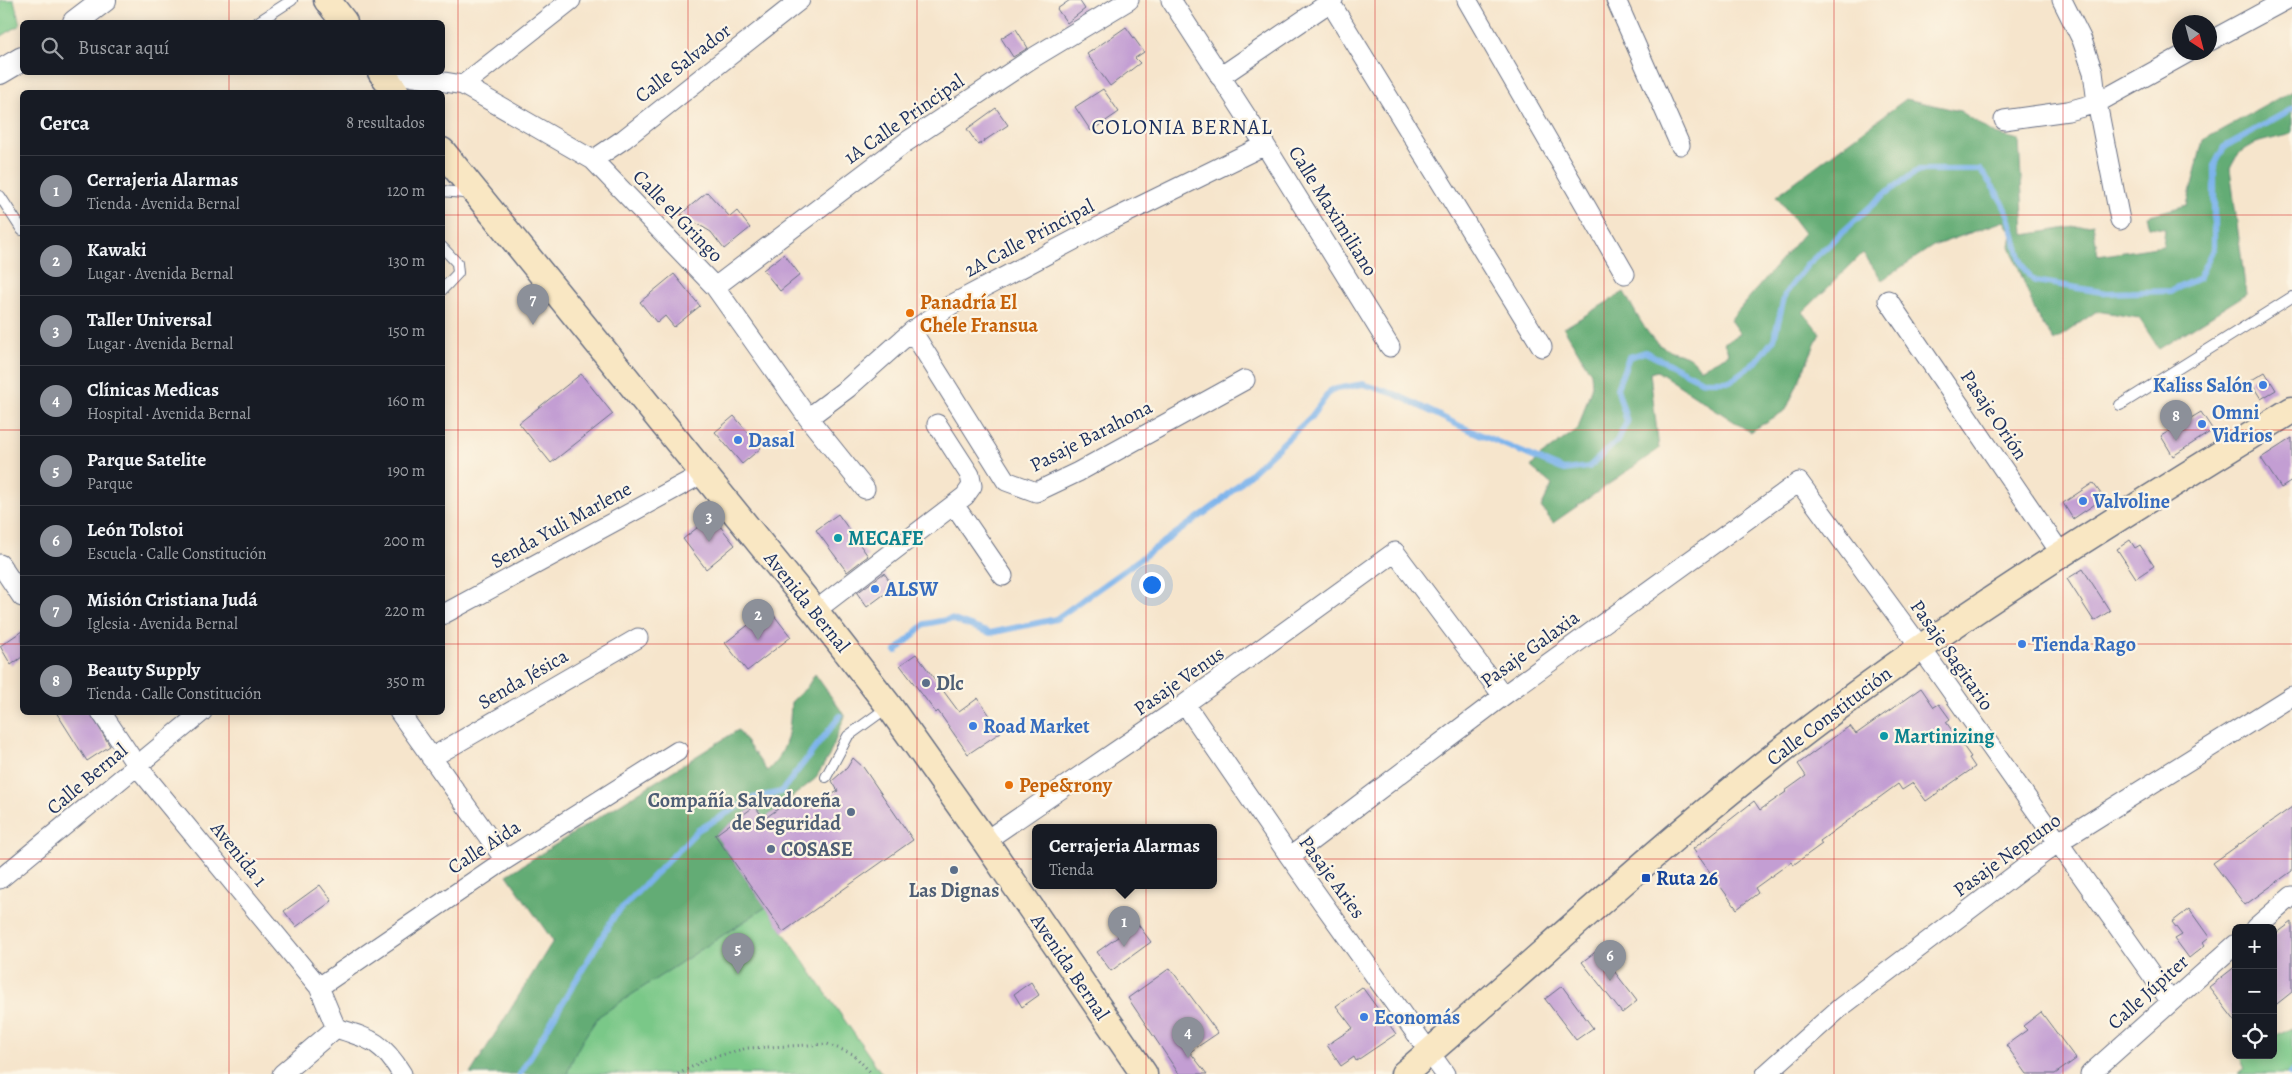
<!DOCTYPE html>
<html lang="es">
<meta charset="utf-8">
<style>
:root{--surface:#171b24;--page:#242831;--text:#f1f3f6;--muted:#9ea1a6;--line:#363941;--accent:#8c9099}
body{margin:0;font-family:Alegreya,serif;background:var(--page);color:var(--text)}
.controls{position:absolute;right:15px;bottom:15px;display:grid;overflow:hidden;border-radius:8px;box-shadow:0 2px 12px #0003}
.controls button{width:45px;height:45px;display:grid;place-items:center;padding:0;border:0;border-bottom:1px solid var(--line);background:var(--surface);color:var(--text);font:25px sans-serif}
.compass{position:absolute;left:2172px;top:15px;width:45px;height:45px;border-radius:50%;background:var(--surface);box-shadow:0 2px 12px #0003;rotate:144deg}
.you{position:absolute;left:1151px;top:584px;width:18px;height:18px;margin:-12px;border:4px solid #fff;border-radius:50%;background:#1a73e8;box-shadow:0 0 0 8px #1a73e833}
.badge{display:grid;place-items:center;width:32px;height:32px;border-radius:50%;background:var(--accent);color:#fff;font-size:16px;font-weight:700}
.pin{position:absolute;translate:-50% -41px;filter:drop-shadow(0 1px 2px #0008)}
.pin::after{content:'';position:absolute;top:26px;width:18px;height:15px;background:inherit;clip-path:polygon(0 0,100% 0,50% 100%)}
.popup{position:absolute;left:1032px;top:824px;width:185px;height:65px;box-sizing:border-box;display:grid;place-content:center;border-radius:8px;background:var(--surface);filter:drop-shadow(0 1px 4px #0005);font-size:16px;white-space:nowrap;color:var(--muted)}
.popup b{font-size:19px;color:var(--text)}
.popup::after{content:'';position:absolute;left:50%;top:100%;margin-left:-10px;border:10px solid transparent;border-top-color:var(--surface)}
.list{margin:0;padding:0;list-style:none}
h2{display:flex;justify-content:space-between;align-items:center;height:65px;margin:0;padding:0 20px;font-size:21px}
h2 small{font-size:16px;font-weight:400;color:var(--muted)}
.list li{display:grid;grid-template-columns:32px 1fr auto;gap:15px;align-items:center;box-sizing:border-box;height:70px;padding:0 20px;border-top:1px solid var(--line)}
.list b{display:block;font-size:19px;white-space:nowrap}
.list p{margin:0;font-size:16px;white-space:nowrap;color:var(--muted)}
.list em{font-size:16px;font-style:normal;color:var(--muted)}
.icon{flex:none;width:28px;height:28px;fill:none;stroke:currentColor;stroke-width:2;stroke-linecap:round;stroke-linejoin:round}
.map{position:relative;flex:none;width:2292px;height:1074px;overflow:hidden}
.search{position:absolute;background:var(--surface);box-shadow:0 2px 12px #0003;left:20px;top:20px;width:425px;height:55px;display:flex;align-items:center;gap:12px;box-sizing:border-box;padding:0 18px;border-radius:8px;color:var(--muted);font-size:19px}
.panel{position:absolute;background:var(--surface);box-shadow:0 2px 12px #0003;left:20px;top:90px;width:425px;height:625px;border-radius:8px}
.map>svg:first-child{display:block}
</style>
<div class="map">
<svg width="2292" height="1074" viewBox="0 0 2292 1074">
<rect width="100%" height="100%" fill="#fcf5e5"/>
<filter id="ink" filterUnits="userSpaceOnUse"><feTurbulence type="fractalNoise" baseFrequency=".02" numOctaves="2"/><feDisplacementMap in="SourceGraphic" scale="10" xChannelSelector="R" yChannelSelector="G"/><feConvolveMatrix kernelMatrix="1 2 1 2 8 2 1 2 1" color-interpolation-filters="sRGB"/></filter>
<filter id="wash" filterUnits="userSpaceOnUse"><feTurbulence type="fractalNoise" baseFrequency=".0096" numOctaves="4" result="noise"/><feDisplacementMap in="SourceGraphic" scale="20" xChannelSelector="R" yChannelSelector="G"/><feGaussianBlur stdDeviation="1.12" result="paint"/><feColorMatrix in="noise" values="0 0 0 0 0 0 0 0 0 0 0 0 0 0 0 0 0 1.4 0 .05"/><feComposite in="paint" operator="in"/></filter>
<g filter="url(#wash)">
<rect width="100%" height="100%" fill="#f6e5cc"/>
<path fill="#7ac888" stroke="#4a7c73" d="M0 0H14L20 25 0 37Z
M766 907 882 1074H567C574 1052 586 1034 599 1016Z
M2292 1027V1074H2238L2245 1069 2239 1055H2273V1037Z"/>
<path fill="#63ac74" stroke="#3f6e69" d="M2292 91V134C2265 142 2242 140 2230 168L2246 294 2159 349 2139 318 2097 311 2054 341 2037 316 2010 246 2012 234 2004 221 1933 246 1882 280 1863 253 1803 312 1820 333 1786 410 1750 432 1657 371 1650 373 1659 449 1553 523 1541 507 1552 485 1531 467 1539 457 1578 429 1592 385 1591 373 1564 328 1624 292C1633 307 1647 337 1661 346 1679 357 1687 349 1700 369L1729 354 1724 343 1740 334 1730 320 1804 233 1776 196 1906 99 1960 111 1995 134 2019 140 2024 235 2093 224 2098 256 2163 246 2165 229 2149 227 2146 216 2187 205 2203 140Z
M815 674 845 716 829 756 815 779 764 819 755 806 715 835 766 907 599 1016C586 1034 574 1052 567 1074H470L553 941 507 875 738 730 767 771C788 752 790 730 791 702L807 687Z"/>
<g fill="none" stroke-linecap="round" stroke-linejoin="round">
<path stroke="#7db4ec" stroke-width="6" d="M896 651 925 624 951 619 990 633 1056 619 1220 502 1311 417 1331 390 1363 384 1395 394 1460 426 1564 470 1589 467 1617 441 1627 422 1617 388 1629 357 1645 352 1703 381H1730L1756 362 1774 339 1785 294 1808 264 1883 195 1919 170H1980C1991 183 2000 196 2007 212 2016 231 2017 272 2036 281L2107 293 2171 291 2199 278 2214 247V166L2224 147 2292 109
M520 1074 615 915 698 830 753 798 781 792 840 716
M2290 1074 2292 1072"/>
</g>
<g id="blocks">
<path fill="#c39ed3" d="M1070 0H1079L1085 9 1067 23 1057 9Z
M1126 27 1144 52 1135 58 1140 63 1110 86 1087 54Z
M1016 29 1028 48 1013 57 1001 38Z
M1103 89 1119 112 1091 131 1075 107Z
M996 108 1008 125 978 145 967 129Z
M707 192 730 217 737 211 750 228 724 249 711 232 681 214Z
M784 254 800 275 780 291 763 270Z
M674 274 700 306 674 327 665 316 657 323 640 302Z
M2265 372 2276 390 2261 399 2250 381Z
M581 374 613 414 551 463 519 423Z
M2201 412 2213 430 2173 456 2161 436Z
M734 416 761 448 742 464 715 432Z
M2292 438V481L2281 488 2261 458Z
M2093 483 2104 498 2073 519 2063 503Z
M838 514 868 556 847 572 816 530Z
M712 516 735 545 706 569 683 539Z
M2130 540 2135 548 2140 545 2154 566 2136 578 2117 549Z
M2083 569 2110 611 2094 621 2067 579Z
M884 573 894 587 867 607 857 593Z
M769 609 791 637 747 671 725 643Z
M22 631V657L11 665 0 646Z
M916 654 959 712 978 698 1001 732 968 754 938 711 936 713 900 665Z
M1921 688 1934 707 1939 704 1950 719 1946 722 1971 757 1969 758 1975 767 1926 801 1913 783 1902 790 1898 784 1820 841 1822 844 1793 865 1791 862 1755 888 1758 893 1737 909 1693 849 1754 801 1760 810 1786 792 1785 791 1806 776 1798 764 1841 732 1850 726 1856 734Z
M56 712H90L110 746 87 761Z
M853 758 863 767 913 840 783 932 715 835 755 806 764 819 789 801 799 803 807 809 838 791 832 781 847 768Z
M2292 807V871L2245 905 2213 863Z
M320 885 332 901 296 927 284 911Z
M2189 909 2209 937 2203 942 2205 945 2189 958 2175 939 2182 935 2172 922Z
M2292 922V992L2273 1007V936Z
M1137 923 1151 942 1111 971 1097 952Z
M1598 950 1637 1001 1622 1013 1582 962Z
M2236 966V1022L2209 987Z
M1170 968 1218 1033 1190 1052 1207 1074H1179L1128 998Z
M1031 982 1039 995 1022 1007 1014 994Z
M1562 986 1593 1028 1576 1040 1545 999Z
M1362 987 1396 1034 1356 1061 1354 1057 1341 1066 1327 1045 1353 1028 1336 1006Z
M2041 1012 2076 1059 2055 1074H2027L2006 1045 2027 1030 2023 1026Z"/>
</g>
</g>
<g filter="url(#ink)">
<use href="#blocks" fill-opacity="0" stroke="#686f84" stroke-width="1"/>
<g fill="none" stroke-linecap="round" stroke-linejoin="round">
<defs>
<path id="service" d="M258 22 292 0
M442 191 474 194
M0 196 22 230
M442 247 457 263 458 273 442 290
M2120 405 2292 297
M826 777 848 736 888 707"/>
<path id="minor" d="M1171 0 1265 145 1390 347
M1467 0 1625 274
M1616 0 1680 145
M2062 0 2082 40 2093 72 2097 103 2120 220
M1330 2 1542 347
M2210 41 2286 0
M384 72 463 85 593 160 715 287 808 418 865 489
M1220 77 1333 0
M463 85 571 0
M2004 120 2068 111 2097 103 2189 52
M593 160 624 139 800 0
M715 287 906 142 1031 59 1129 0
M1888 300 2062 555
M912 331 1006 481 1036 492 1078 472 1245 380
M808 418 848 388 912 331 951 305 1112 220 1265 145
M955 506 1003 576
M0 564 22 597
M815 611 965 496 972 486 970 475 937 424
M442 615 702 474
M1185 704 1290 857 1445 1074
M101 712 137 766 319 987 336 1028
M399 712 505 860
M431 758 638 638
M985 841 1185 704 1395 552 1503 696
M1290 857 1503 696 1799 482 1921 648 2171 1002
M0 879 202 712
M2255 928 2292 896
M319 987 505 860 678 751
M336 1028C371 1039 382 1041 402 1074
M282 1074 336 1028
M1766 1074 1841 1007 2057 843 2292 696
M2090 1074 2236 944"/>
<path id="tertiary" d="M75 22 104 0
M0 72 22 59"/>
<path id="secondary" d="M327 0 344 22
M381 72 396 92
M442 151 815 611 889 706 985 841 1144 1074
M1404 1074C1551 949 1691 814 1848 700 1990 595 2142 503 2292 410"/>
</defs>
<use href="#service" stroke="#686f84" stroke-width="12"/>
<use href="#minor" stroke="#686f84" stroke-width="21"/>
<use href="#tertiary" stroke="#686f84" stroke-width="26"/>
<use href="#secondary" stroke="#686f84" stroke-width="29"/>
<path stroke="#686f84" stroke-width="3" stroke-dasharray="1 4" stroke-linecap="butt" d="M678 1074 707 1059 747 1048 827 1044 853 1054 872 1074"/>
<use href="#service" stroke="#fff" stroke-width="10"/>
<use href="#minor" stroke="#fff" stroke-width="19"/>
<use href="#tertiary" stroke="#fff" stroke-width="24"/>
<use href="#secondary" stroke="#f9e7c3" stroke-width="26"/>
</g>
</g>
<path fill="none" stroke="#d62828" stroke-width="1" stroke-opacity="0.55" d="M229 0V22M458 0V1074M688 0V1074M917 0V1074M1146 0V1074M1375 0V1074M1604 0V1074M1834 0V1074M2063 0V1074M229 72V92M0 215H22M442 215H2292M0 430H22M442 430H2292M0 644H22M442 644H2292M229 712V1074M0 859H2292"/>
<g fill="#e8710a" stroke="#fcf5e5" stroke-width="2">
<circle cx="910" cy="313" r="5"/>
<circle cx="1009" cy="785" r="5"/>
</g>
<g fill="#3f7fe0" stroke="#fcf5e5" stroke-width="2">
<circle cx="2263" cy="385" r="5"/>
<circle cx="2202" cy="424" r="5"/>
<circle cx="738" cy="440" r="5"/>
<circle cx="2083" cy="501" r="5"/>
<circle cx="875" cy="589" r="5"/>
<circle cx="2022" cy="644" r="5"/>
<circle cx="973" cy="726" r="5"/>
<circle cx="1364" cy="1017" r="5"/>
</g>
<g fill="#0f9aa8" stroke="#fcf5e5" stroke-width="2">
<circle cx="838" cy="538" r="5"/>
<circle cx="1884" cy="736" r="5"/>
</g>
<g fill="#5c6f8a" stroke="#fcf5e5" stroke-width="2">
<circle cx="926" cy="683" r="5"/>
<circle cx="851" cy="812" r="5"/>
<circle cx="771" cy="849" r="5"/>
<circle cx="954" cy="870" r="5"/>
</g>
<rect fill="#1a4fb4" stroke="#fcf5e5" stroke-width="2" x="1641" y="873" width="10" height="10" rx="2.5"/>
<g text-anchor="middle" dominant-baseline="central" stroke-width="4.5" stroke-linejoin="round" paint-order="stroke">
<g font-size="20" fill="#1b2f5e" stroke="#fcf5e5">
<text transform="translate(683 63) rotate(-38)">Calle Salvador</text>
<text transform="translate(904 119) rotate(-35)">1A Calle Principal</text>
<text transform="translate(1333 211) rotate(58)">Calle Maximiliano</text>
<text transform="translate(678 216) rotate(46)">Calle el Gringo</text>
<text transform="translate(1029 238) rotate(-28)">2A Calle Principal</text>
<text transform="translate(1994 415) rotate(56)">Pasaje Orión</text>
<text transform="translate(1091 436) rotate(-27)">Pasaje Barahona</text>
<text transform="translate(561 525) rotate(-29)">Senda Yuli Marlene</text>
<text transform="translate(807 602) rotate(51)">Avenida Bernal</text>
<text transform="translate(1530 649) rotate(-36)">Pasaje Galaxia</text>
<text transform="translate(1952 655) rotate(55)">Pasaje Sagitario</text>
<text transform="translate(523 679) rotate(-30)">Senda Jésica</text>
<text transform="translate(1179 681) rotate(-35)">Pasaje Venus</text>
<text transform="translate(1829 716) rotate(-37)">Calle Constitución</text>
<text transform="translate(87 779) rotate(-40)">Calle Bernal</text>
<text transform="translate(484 847) rotate(-33)">Calle Aida</text>
<text transform="translate(239 854) rotate(51)">Avenida 1</text>
<text transform="translate(2007 855) rotate(-36)">Pasaje Neptuno</text>
<text transform="translate(1332 877) rotate(54)">Pasaje Aries</text>
<text transform="translate(1070 967) rotate(56)">Avenida Bernal</text>
<text transform="translate(2148 992) rotate(-42)">Calle Júpiter</text>
</g>
<g font-size="20" font-weight="bold" fill="#c56008" stroke="#fcf5e5" text-anchor="start">
<text x="920" y="302">Panadría El<tspan x="920" dy="23">Chele Fransua</tspan></text>
<text x="1019" y="785">Pepe&amp;rony</text>
</g>
<g font-size="20" font-weight="bold" fill="#366cbe" stroke="#fcf5e5" text-anchor="start">
<text x="2253" y="385" text-anchor="end">Kaliss Salón</text>
<text x="2212" y="412">Omni<tspan x="2212" dy="23">Vidrios</tspan></text>
<text x="748" y="440">Dasal</text>
<text x="2093" y="501">Valvoline</text>
<text x="885" y="589">ALSW</text>
<text x="2032" y="644">Tienda Rago</text>
<text x="983" y="726">Road Market</text>
<text x="1374" y="1017">Economás</text>
</g>
<g font-size="20" font-weight="bold" fill="#0d838f" stroke="#fcf5e5" text-anchor="start">
<text x="848" y="538">MECAFE</text>
<text x="1894" y="736">Martinizing</text>
</g>
<g font-size="20" font-weight="bold" fill="#4e5e75" stroke="#fcf5e5" text-anchor="start">
<text x="936" y="683">Dlc</text>
<text x="841" y="800" text-anchor="end">Compañía Salvadoreña<tspan x="841" dy="23">de Seguridad</tspan></text>
<text x="781" y="849">COSASE</text>
<text x="954" y="890" text-anchor="middle">Las Dignas</text>
</g>
<g font-size="20" font-weight="bold" fill="#164399" stroke="#fcf5e5" text-anchor="start">
<text x="1656" y="878">Ruta 26</text>
</g>
<g font-size="21" letter-spacing="1" fill="#1b2f5e" stroke="#fcf5e5">
<text x="1182" y="127">COLONIA BERNAL</text>
</g>
</g>
</svg>
<div class="controls">
<button>+</button>
<button>−</button>
<button><svg class="icon" aria-label="locate" viewBox="0 0 24 24"><circle cx="12" cy="12" r="6"/><path d="M12 2v4M12 18v4M2 12h4M18 12h4"/></svg></button>
</div>
<svg class="compass" viewBox="-18 -18 36 36"><path d="M0-13l5 13h-10z" fill="#e53935"/><path d="M0 13l5-13h-10z" fill="#9ea1a6"/></svg>
<div class="you"></div>
<div class="pin badge" style="left:1124px;top:947px">1</div>
<div class="popup"><b>Cerrajeria Alarmas</b>Tienda</div>
<div class="pin badge" style="left:758px;top:640px">2</div>
<div class="pin badge" style="left:709px;top:542px">3</div>
<div class="pin badge" style="left:1188px;top:1058px">4</div>
<div class="pin badge" style="left:738px;top:974px">5</div>
<div class="pin badge" style="left:1610px;top:981px">6</div>
<div class="pin badge" style="left:533px;top:325px">7</div>
<div class="pin badge" style="left:2176px;top:441px">8</div>
<div class="search"><svg class="icon" aria-label="search" viewBox="0 0 24 24"><circle cx="10" cy="10" r="6"/><path d="M15 15l6 6"/></svg>Buscar aquí</div>
<section class="panel">
<h2>Cerca<small>8 resultados</small></h2>
<ul class="list">
<li><span class="badge">1</span><div><b>Cerrajeria Alarmas</b><p>Tienda · Avenida Bernal</p></div><em>120 m</em></li>
<li><span class="badge">2</span><div><b>Kawaki</b><p>Lugar · Avenida Bernal</p></div><em>130 m</em></li>
<li><span class="badge">3</span><div><b>Taller Universal</b><p>Lugar · Avenida Bernal</p></div><em>150 m</em></li>
<li><span class="badge">4</span><div><b>Clínicas Medicas</b><p>Hospital · Avenida Bernal</p></div><em>160 m</em></li>
<li><span class="badge">5</span><div><b>Parque Satelite</b><p>Parque</p></div><em>190 m</em></li>
<li><span class="badge">6</span><div><b>León Tolstoi</b><p>Escuela · Calle Constitución</p></div><em>200 m</em></li>
<li><span class="badge">7</span><div><b>Misión Cristiana Judá</b><p>Iglesia · Avenida Bernal</p></div><em>220 m</em></li>
<li><span class="badge">8</span><div><b>Beauty Supply</b><p>Tienda · Calle Constitución</p></div><em>350 m</em></li>
</ul>
</section>
</div>
